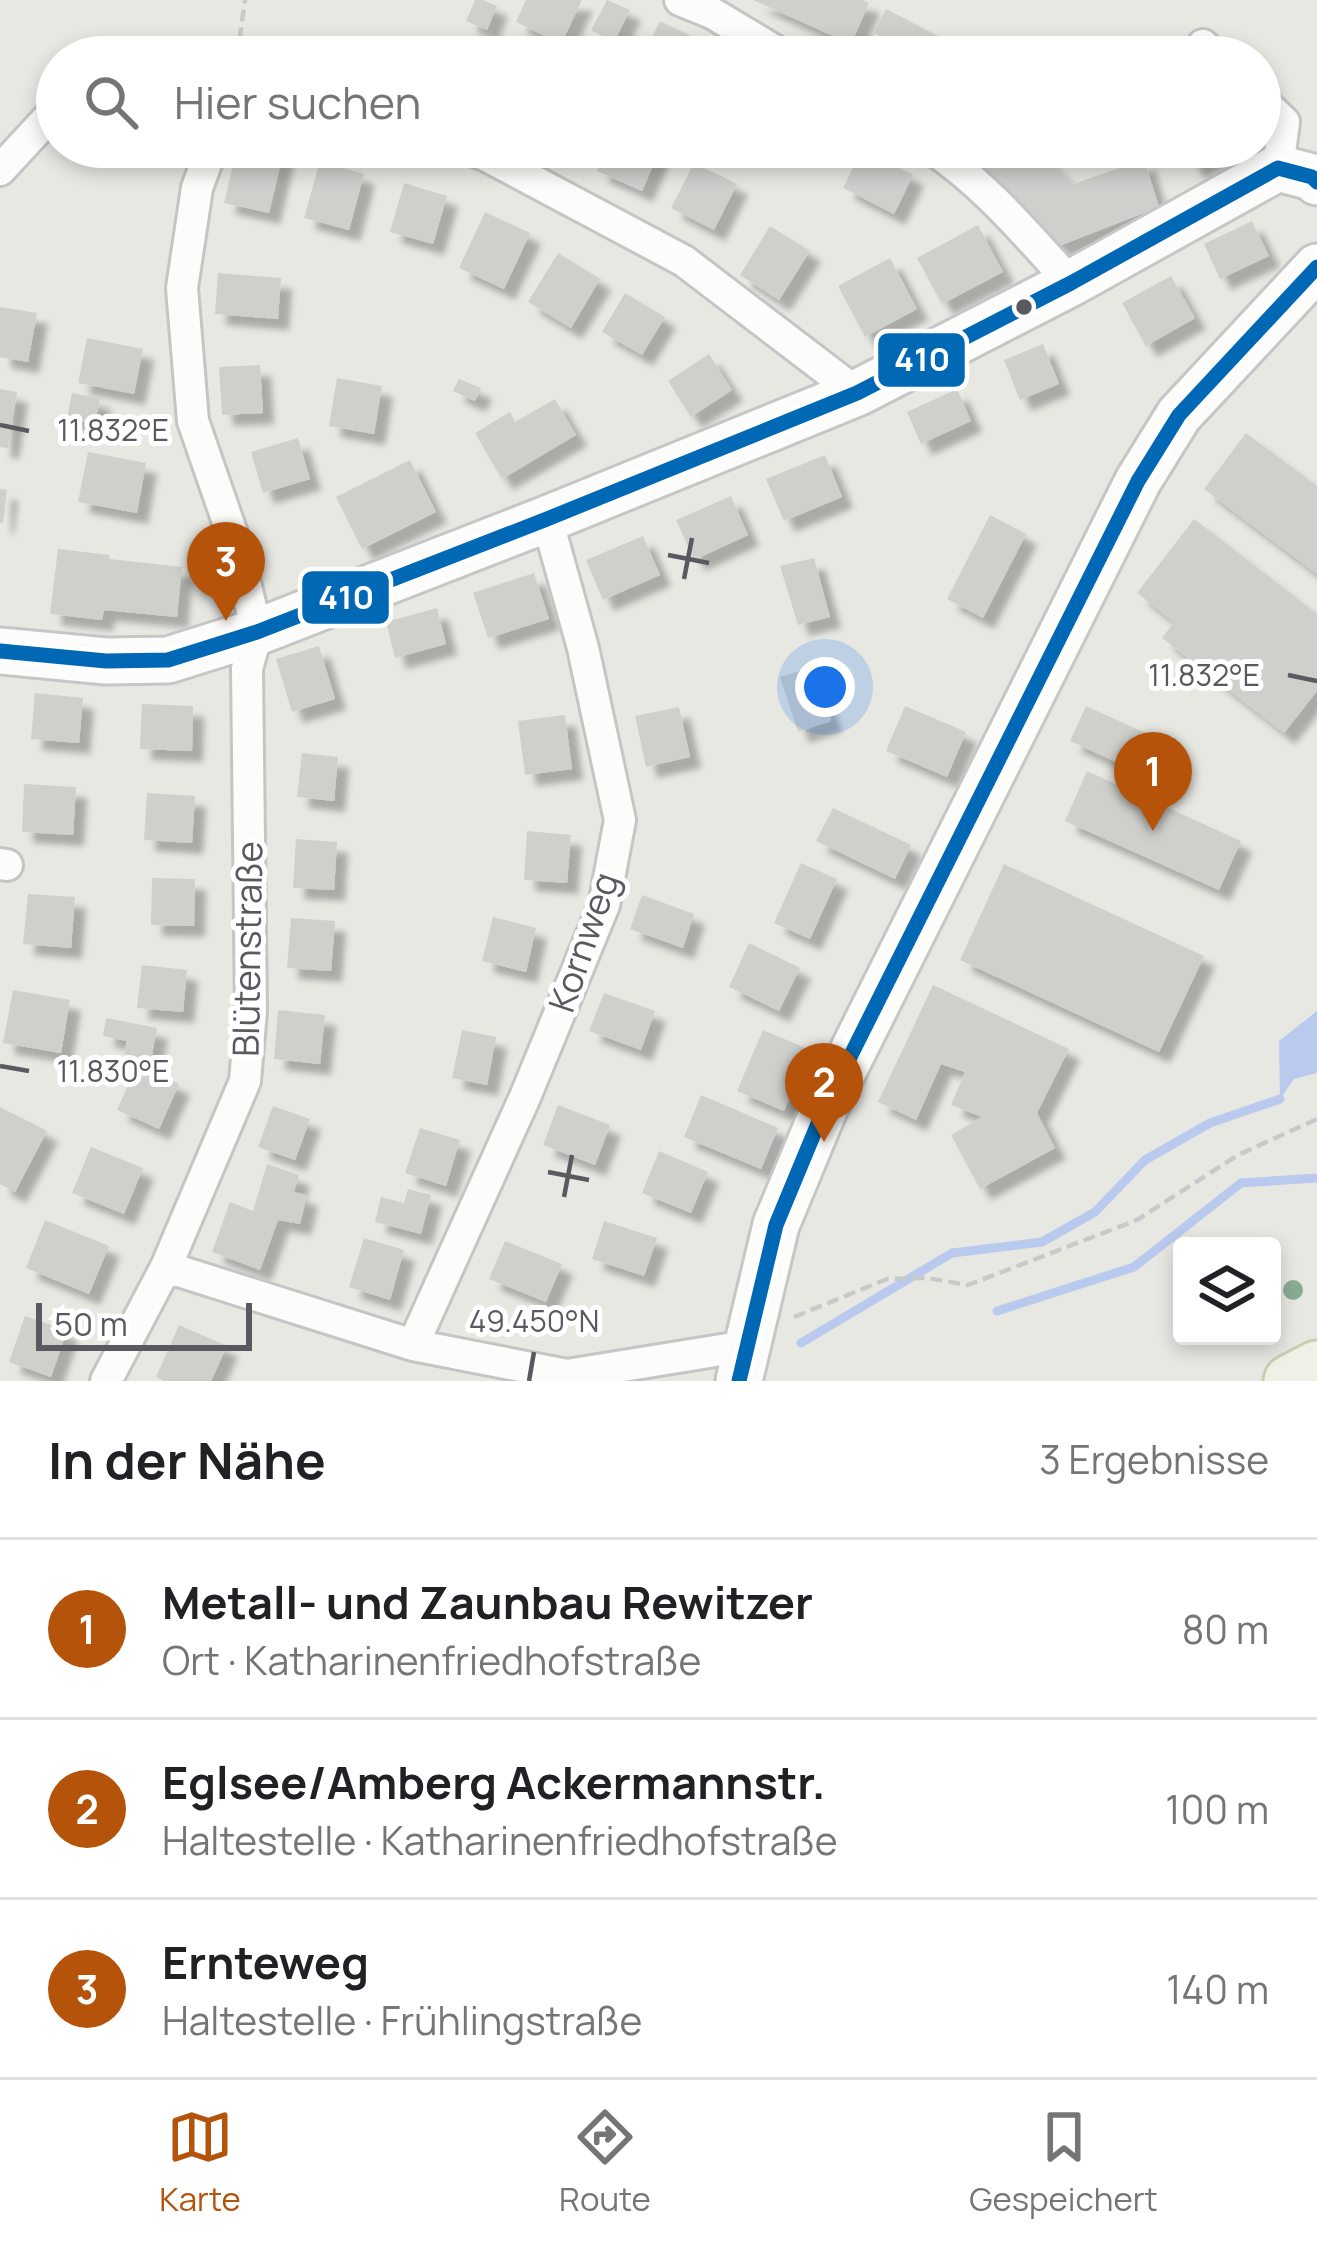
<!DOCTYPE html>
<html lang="de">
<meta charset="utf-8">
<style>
:root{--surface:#fff;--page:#f2f2f2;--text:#202124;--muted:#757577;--line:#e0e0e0;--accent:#b45309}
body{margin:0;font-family:Manrope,sans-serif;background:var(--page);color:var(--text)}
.controls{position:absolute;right:36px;bottom:36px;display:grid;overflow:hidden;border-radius:12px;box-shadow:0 6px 18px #0003}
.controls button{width:108px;height:108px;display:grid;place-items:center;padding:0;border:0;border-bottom:3px solid var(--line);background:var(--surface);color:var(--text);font:60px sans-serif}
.scale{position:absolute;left:36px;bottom:30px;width:216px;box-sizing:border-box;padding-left:12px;border:6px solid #595a60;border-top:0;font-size:33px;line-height:42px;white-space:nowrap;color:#595a60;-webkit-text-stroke:9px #fff;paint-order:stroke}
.you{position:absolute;left:825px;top:687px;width:42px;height:42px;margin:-30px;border:9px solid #fff;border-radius:50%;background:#1a73e8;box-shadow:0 0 0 18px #1a73e833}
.badge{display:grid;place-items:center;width:78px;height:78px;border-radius:50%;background:var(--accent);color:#fff;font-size:39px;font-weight:700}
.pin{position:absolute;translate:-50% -99px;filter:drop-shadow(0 3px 6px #0008)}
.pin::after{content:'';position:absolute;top:63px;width:42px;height:36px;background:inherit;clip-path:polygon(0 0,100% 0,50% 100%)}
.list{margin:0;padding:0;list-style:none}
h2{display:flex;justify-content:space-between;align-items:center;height:156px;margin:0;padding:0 48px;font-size:51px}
h2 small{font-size:39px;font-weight:400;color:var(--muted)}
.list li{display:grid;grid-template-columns:78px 1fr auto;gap:36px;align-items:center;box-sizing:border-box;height:180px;padding:0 48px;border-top:3px solid var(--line)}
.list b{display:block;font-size:45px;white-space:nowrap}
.list p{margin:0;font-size:39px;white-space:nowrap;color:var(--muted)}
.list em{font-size:39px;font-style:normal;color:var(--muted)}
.icon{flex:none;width:66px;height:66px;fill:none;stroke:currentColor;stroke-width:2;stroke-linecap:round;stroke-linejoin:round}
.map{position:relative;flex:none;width:1317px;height:1381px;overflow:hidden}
.search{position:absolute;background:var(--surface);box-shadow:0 6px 18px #0003;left:36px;right:36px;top:36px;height:132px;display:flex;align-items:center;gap:30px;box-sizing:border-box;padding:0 42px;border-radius:66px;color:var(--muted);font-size:45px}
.sheet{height:696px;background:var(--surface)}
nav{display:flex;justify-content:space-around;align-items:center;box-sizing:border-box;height:168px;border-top:3px solid var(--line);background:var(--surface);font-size:33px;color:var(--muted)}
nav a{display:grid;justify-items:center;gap:6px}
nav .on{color:var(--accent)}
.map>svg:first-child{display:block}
</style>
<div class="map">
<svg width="1317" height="1381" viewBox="0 0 1317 1381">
<defs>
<filter id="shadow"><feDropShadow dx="11" dy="11" stdDeviation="3" flood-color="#0004"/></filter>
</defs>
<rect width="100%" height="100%" fill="#e8e8e3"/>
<path fill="#bacaef" d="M1317 1011V1073L1294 1079 1280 1099 1279 1041Z"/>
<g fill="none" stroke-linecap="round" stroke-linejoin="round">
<path stroke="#bacaef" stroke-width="9" d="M997 1311 1134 1267 1241 1183 1317 1178
M801 1343 952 1253 1042 1242 1095 1212 1145 1160 1210 1123 1280 1099"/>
</g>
<path fill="#cfcfcc" filter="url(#shadow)" d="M475 0H483L497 6 487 30 466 21Z
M526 0H582L561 44 516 22Z
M607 0 630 10 614 42 591 30Z
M753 0H862L869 3 851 44Z
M886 9 946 40 938 57H922L874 33Z
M660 21 710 45 704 57H642Z
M237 147H253L283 154 269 213 224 203Z
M607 147H661L642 191 597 171Z
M1009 147H1034L1074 184 1144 159 1159 207 1059 246 984 170Z
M1182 147H1231L1194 168Z
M862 149 913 175 894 214 843 188Z
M320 161 364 174 349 230 304 218Z
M694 163 737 184 714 230 671 208Z
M404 183 447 196 433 244 390 232Z
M485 212 530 233 504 289 459 268Z
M1252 221 1269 256 1220 279 1204 244Z
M978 225 1003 272 942 304 917 258Z
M770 226 810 251 779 300 740 275Z
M558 253 600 279 571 328 528 302Z
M890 258 917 309 865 337 838 286Z
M218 273 281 278 278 319 215 314Z
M1171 276 1195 318 1146 346 1122 303Z
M625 293 665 317 642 355 602 332Z
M0 307 37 313 28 362 0 357Z
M87 338 143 349 134 394 78 383Z
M1043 344 1059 384 1020 400 1004 360Z
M709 354 732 390 691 417 668 381Z
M260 365 263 413 222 415 219 367Z
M337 378 382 386 374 434 329 426Z
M459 379 481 388 475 401 453 391Z
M0 389 17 392 8 448 0 447Z
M957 389 971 421 921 444 907 412Z
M72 393 100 398 95 424 67 418Z
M555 399 576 435 502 479 475 433 510 412 515 422Z
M1246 433 1317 486V574L1204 489Z
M298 438 310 479 263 493 251 452Z
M88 452 146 463 137 513 78 502Z
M825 455 842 497 784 521 766 479Z
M410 460 436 512 362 549 336 497Z
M0 489 7 490 3 523H0Z
M731 496 748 535 694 560 676 520Z
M990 515 1026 534 983 618 947 599Z
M1194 519 1317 614V691L1284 733 1162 638 1174 622 1137 593Z
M643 536 660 575 603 600 586 560Z
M58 549 110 555 109 559 182 567 177 617 104 610 102 620 50 614Z
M814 558 830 617 798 625 780 566Z
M534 573 549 619 488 638 473 593Z
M437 608 446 644 395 658 386 622Z
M319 646 335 699 292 712 276 659Z
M814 667 831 721 798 732 780 677Z
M35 693 83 698 79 743 31 739Z
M142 704 193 706 192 751 140 749Z
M905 706 966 732 947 777 886 751Z
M1086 706 1156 738 1140 773 1070 741Z
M679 707 690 757 646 767 635 716Z
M565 715 572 769 525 775 518 721Z
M302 753 338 757 334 801 297 797Z
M1087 771 1241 841 1219 890 1065 821Z
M24 784 76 787 73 835 22 832Z
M147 793 195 796 192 843 144 840Z
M833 808 911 845 895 879 816 841Z
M527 831 571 835 567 883 524 880Z
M296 839 337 842 334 890 293 888Z
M801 863 837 879 810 939 774 923Z
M1004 864 1204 956 1159 1052 960 960Z
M152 878 195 879 194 926 151 925Z
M28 894 75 897 71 948 23 944Z
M642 895 694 914 683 948 630 929Z
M493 917 536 928 526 972 482 961Z
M291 918 335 921 331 971 287 968Z
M749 943 800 968 779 1011 729 987Z
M142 965 187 970 183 1012 137 1008Z
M933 985 1069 1049 1037 1113 1055 1148 980 1189 951 1135 982 1117 951 1105 965 1072 941 1064 916 1120 878 1102Z
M13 990 70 1000 61 1053 3 1043Z
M604 993 655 1011 641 1050 589 1031Z
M278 1010 325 1015 320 1064 274 1059Z
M106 1018 157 1028 151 1060 124 1054 127 1041 103 1036Z
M462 1030 496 1037 487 1085 452 1078Z
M763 1030 810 1050 784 1111 737 1091Z
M137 1065 179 1084 159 1129 117 1110Z
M701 1095 778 1128 761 1169 684 1137Z
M558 1105 610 1125 595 1165 543 1145Z
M273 1106 310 1119 295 1160 258 1147Z
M0 1107 47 1131 15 1192 0 1184Z
M420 1128 460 1140 446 1186 405 1173Z
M91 1147 143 1168 124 1214 72 1193Z
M659 1151 708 1172 691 1213 642 1193Z
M267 1164 299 1175 294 1192 307 1195 300 1224 278 1220 260 1270 212 1252 230 1202 253 1211Z
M408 1189 431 1195 421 1234 375 1222 381 1197 404 1203Z
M45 1220 109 1246 89 1294 26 1268Z
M604 1221 657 1238 644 1276 592 1259Z
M364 1238 404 1250 390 1300 349 1287Z
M505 1241 562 1264 546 1302 489 1279Z
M25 1316 67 1330 51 1377 9 1362Z
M179 1325 227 1346 211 1381H164L156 1377Z"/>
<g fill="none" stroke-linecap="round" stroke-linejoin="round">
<defs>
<path id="street" d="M680 0 712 13 785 57
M1203 45 1216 57
M1260 99 1284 122 1278 168
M462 147 485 155 684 261 857 393
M929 147C983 182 1027 235 1071 283
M0 170 51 115 57 113
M0 864 7 865
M166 1267 413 1345 567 1375 746 1346
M413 1345 525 1097 604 905 620 820 583 648 547 519
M106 1381 166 1267 245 1081 251 1011 247 669 257 632 236 545 193 421 182 288 197 188 212 147"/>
<path id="secondary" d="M0 651 106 661 168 660 257 632 547 519 857 393 1071 283 1278 168 1312 177 1317 182
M739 1381 776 1225 825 1107 1138 481 1179 415 1317 267"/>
<path id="primary" d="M1290 1381 1317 1367"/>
</defs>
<use href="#street" stroke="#c5c5c5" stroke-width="36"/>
<use href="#secondary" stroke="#c6c6c6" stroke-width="51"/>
<use href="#primary" stroke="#cdcdb4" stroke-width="57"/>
<path stroke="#c7cac9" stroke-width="4.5" stroke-dasharray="12 6" stroke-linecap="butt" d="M237 57 245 0
M794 1317 887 1279 927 1278 968 1285 1137 1220 1238 1155 1317 1119"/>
<use href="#street" stroke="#fcfcfb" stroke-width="30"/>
<use href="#secondary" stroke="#fcfcfb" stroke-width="45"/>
<use href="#primary" stroke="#eff0e6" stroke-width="51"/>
<defs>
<path id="bus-1" d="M0 651 106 661 168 660 257 632 547 519 857 393 1071 283 1278 168 1312 177 1317 182
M739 1381 776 1225 825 1107 1138 481 1179 415 1317 267"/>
</defs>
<use href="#bus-1" stroke="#fff" stroke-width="24"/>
<use href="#bus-1" stroke="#0068b4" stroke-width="15"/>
</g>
<circle fill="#8aac93" cx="1293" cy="1290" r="10"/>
<path fill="none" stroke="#595a60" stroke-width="4.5" d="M0 425 29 431M668 555 709 563M684 579 692 538M1288 675 1317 681M0 1066 29 1071M548 1172 589 1180M564 1197 572 1155M529 1381 534 1352"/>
<circle fill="#595a60" stroke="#fff" stroke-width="4.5" cx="1024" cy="307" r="10"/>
<g text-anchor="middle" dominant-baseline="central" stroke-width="10" stroke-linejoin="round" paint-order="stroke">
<g font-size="36" fill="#595a60" stroke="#fff">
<text transform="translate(583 942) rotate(-71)">Kornweg</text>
<text transform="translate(247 949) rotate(-89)">Blütenstraße</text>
</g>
</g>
<g font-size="30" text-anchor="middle" fill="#595a60" stroke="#fff" stroke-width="10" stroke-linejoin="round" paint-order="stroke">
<text x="113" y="441">11.832°E</text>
<text x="1204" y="686">11.832°E</text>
<text x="113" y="1082">11.830°E</text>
<text x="534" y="1332">49.450°N</text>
</g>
<g stroke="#fff" stroke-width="4.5">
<rect x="876" y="331" width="91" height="58" rx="12" fill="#0068b4"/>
<rect x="300" y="569" width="91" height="57" rx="12" fill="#0068b4"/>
</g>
<g font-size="33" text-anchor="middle" font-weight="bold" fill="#fff">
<text x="922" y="371">410</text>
<text x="346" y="609">410</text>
</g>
</svg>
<div class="controls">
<button><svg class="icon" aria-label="layers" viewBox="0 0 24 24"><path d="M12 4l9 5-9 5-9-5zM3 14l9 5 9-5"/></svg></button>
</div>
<div class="scale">50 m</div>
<div class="you"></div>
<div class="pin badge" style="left:1153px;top:831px">1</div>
<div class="pin badge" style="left:824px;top:1142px">2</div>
<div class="pin badge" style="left:226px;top:621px">3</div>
<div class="search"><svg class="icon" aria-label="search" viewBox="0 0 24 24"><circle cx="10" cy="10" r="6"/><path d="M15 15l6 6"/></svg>Hier suchen</div>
</div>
<section class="sheet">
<h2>In der Nähe<small>3 Ergebnisse</small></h2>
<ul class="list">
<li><span class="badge">1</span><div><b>Metall- und Zaunbau Rewitzer</b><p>Ort · Katharinenfriedhofstraße</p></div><em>80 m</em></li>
<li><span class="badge">2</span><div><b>Eglsee/Amberg Ackermannstr.</b><p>Haltestelle · Katharinenfriedhofstraße</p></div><em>100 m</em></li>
<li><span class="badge">3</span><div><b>Ernteweg</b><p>Haltestelle · Frühlingstraße</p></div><em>140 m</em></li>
</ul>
</section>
<nav>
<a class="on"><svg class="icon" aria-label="map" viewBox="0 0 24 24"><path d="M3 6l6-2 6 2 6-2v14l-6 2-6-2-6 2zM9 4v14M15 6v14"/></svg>Karte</a>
<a><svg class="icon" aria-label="directions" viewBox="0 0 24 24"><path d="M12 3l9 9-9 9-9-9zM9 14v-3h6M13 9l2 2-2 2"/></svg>Route</a>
<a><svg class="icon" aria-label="saved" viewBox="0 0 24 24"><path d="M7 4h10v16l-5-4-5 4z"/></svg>Gespeichert</a>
</nav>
